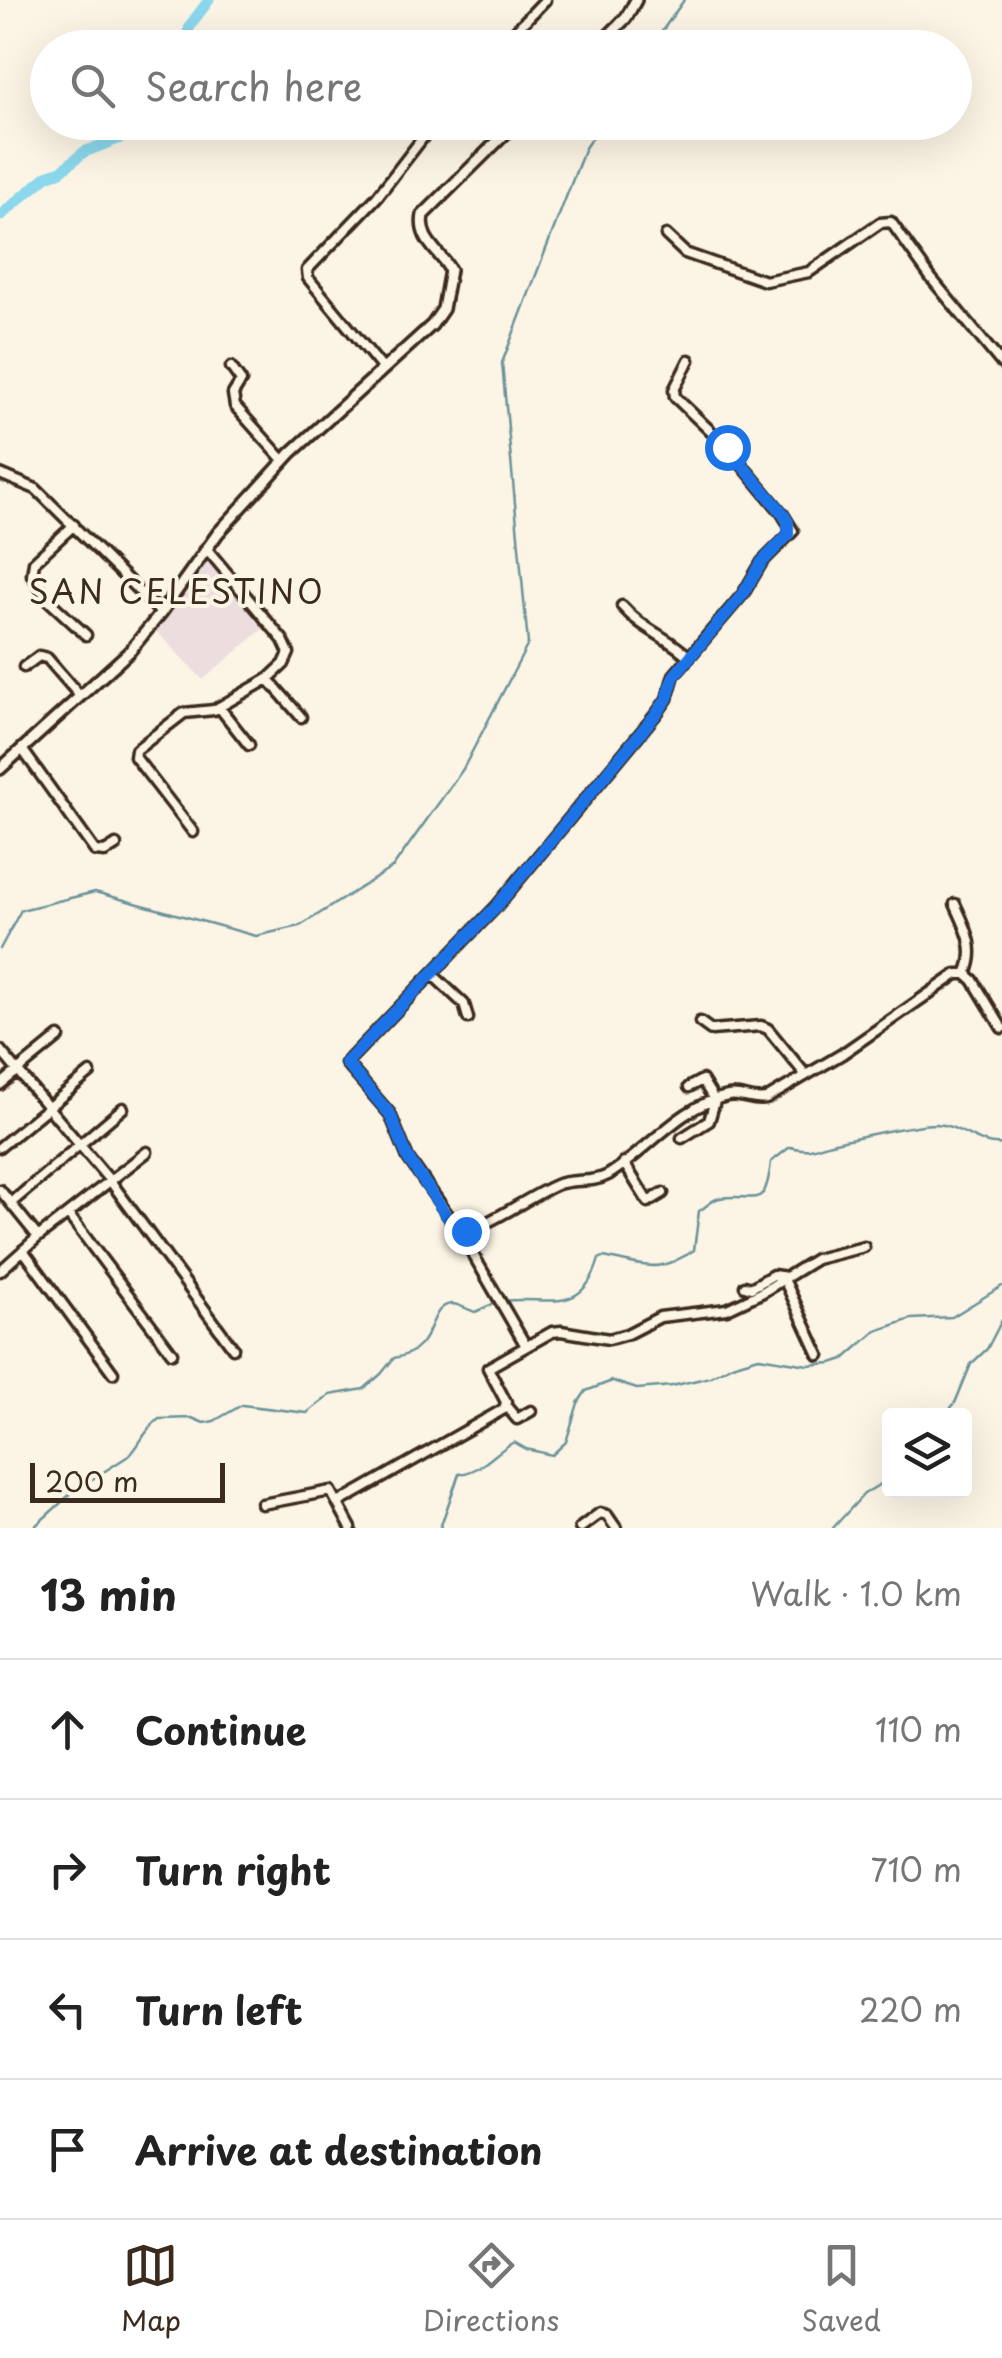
<!DOCTYPE html>
<meta charset="utf-8">
<style>
:root{--surface:#fff;--page:#f2f2f2;--text:#222;--muted:#767676;--line:#e0e0e0;--accent:#3b2a1e}
body{margin:0;font-family:"Playpen Sans",sans-serif;background:var(--page);color:var(--text)}
.controls{position:absolute;right:30px;bottom:30px;display:grid;overflow:hidden;border-radius:10px;box-shadow:0 10px 40px #0002}
.controls button{width:90px;height:90px;display:grid;place-items:center;padding:0;border:0;border-bottom:2px solid var(--line);background:var(--surface);color:var(--text);font:50px sans-serif}
.scale{position:absolute;left:30px;bottom:25px;width:195px;box-sizing:border-box;padding-left:10px;border:5px solid #3b2a1e;border-top:0;font-size:28px;line-height:35px;white-space:nowrap;color:#3b2a1e;-webkit-text-stroke:8px #fcf5e5;paint-order:stroke}
.stop{position:absolute;width:30px;height:30px;margin:-22px;border:8px solid #1a73e8;border-radius:50%;background:#fff}
.stop.end{background:#1a73e8;border-color:#fff;box-shadow:0 2px 10px #0008}
.list{margin:0;padding:0;list-style:none}
h2{display:flex;justify-content:space-between;align-items:center;height:130px;margin:0;padding:0 40px;font-size:42px}
h2 small{font-size:32px;font-weight:400;color:var(--muted)}
.list li{display:grid;grid-template-columns:65px 1fr auto;gap:30px;align-items:center;box-sizing:border-box;height:140px;padding:0 40px;border-top:2px solid var(--line)}
.list b{display:block;font-size:38px;white-space:nowrap}
.list em{font-size:32px;font-style:normal;color:var(--muted)}
.icon{flex:none;width:55px;height:55px;fill:none;stroke:currentColor;stroke-width:2;stroke-linecap:round;stroke-linejoin:round}
.map{position:relative;flex:none;width:1002px;height:1528px;overflow:hidden}
.search{position:absolute;background:var(--surface);box-shadow:0 10px 40px #0002;left:30px;right:30px;top:30px;height:110px;display:flex;align-items:center;gap:25px;box-sizing:border-box;padding:0 35px;border-radius:55px;color:var(--muted);font-size:38px}
.sheet{height:690px;background:var(--surface)}
nav{display:flex;justify-content:space-around;align-items:center;box-sizing:border-box;height:140px;border-top:2px solid var(--line);background:var(--surface);font-size:28px;color:var(--muted)}
nav a{display:grid;justify-items:center;gap:5px}
nav .on{color:var(--accent)}
.map>svg:first-child{display:block}
</style>
<div class="map">
<svg width="1002" height="1528" viewBox="0 0 1002 1528">
<rect width="100%" height="100%" fill="#fcf5e5"/>
<filter id="ink" filterUnits="userSpaceOnUse"><feTurbulence type="fractalNoise" baseFrequency=".01" numOctaves="2"/><feDisplacementMap in="SourceGraphic" scale="20" xChannelSelector="R" yChannelSelector="G"/><feConvolveMatrix kernelMatrix="1 2 1 2 8 2 1 2 1" color-interpolation-filters="sRGB"/></filter>
<g filter="url(#ink)">
<path fill="#ecdddf" d="M205 557 264 628 203 680 153 628Z"/>
<g fill="none" stroke-linecap="round" stroke-linejoin="round">
<path stroke="#6b9299" stroke-width="2.5" d="M650 48 684 0
M0 949 21 910 95 892 256 936 300 926 393 867 463 769 528 644 502 363 585 148 602 122
M503 1301C546 1295 582 1318 599 1259L603 1257C644 1264 656 1276 694 1250L699 1211C706 1207 712 1199 720 1198 757 1193 765 1212 771 1162L790 1147C813 1153 815 1146 835 1142 860 1137 912 1124 936 1124 961 1125 978 1147 1002 1144
M944 1416 955 1403 971 1364 987 1349 1002 1320
M33 1528 75 1490 130 1455C141 1444 144 1430 159 1419L192 1418 204 1423 214 1421 242 1405 307 1413 330 1395 364 1389 381 1374 394 1358C439 1351 425 1306 452 1304 458 1304 469 1310 475 1312L495 1303
M440 1528 459 1474C482 1472 494 1452 514 1442L526 1449 552 1455 566 1442 578 1403 586 1391 612 1381 637 1389 672 1386 710 1377 732 1365 759 1357 808 1365 832 1363 844 1359 876 1331 911 1319 952 1317 1002 1286
M833 1528 864 1494 890 1478"/>
<path stroke="#8bd7eb" stroke-width="11" d="M182 48 191 24 209 0
M0 216 47 176 61 171 84 152 123 137 135 122"/>
<defs>
<path id="minor" d="M499 48 545 0
M666 235 685 253 765 281 809 272 880 223 891 222 931 278 1002 364
M231 367 241 381 233 394 235 406 284 461
M383 369 308 278 307 270 377 197 435 122
M0 474 36 489 161 613
M74 525 34 562 32 575 48 600 86 635
M622 606C643 630 667 636 689 657
M24 667 39 656 47 658 80 696
M268 679 301 717
M219 707 249 745
M22 749 95 851 105 852 116 845
M193 832 135 757 136 750 184 713 214 710 268 679 284 664 289 653 283 640 206 548
M955 904C966 928 978 949 966 974
M433 975 464 1004 468 1018
M700 1022 711 1030 761 1026 768 1029 805 1074
M0 1050 111 1182 233 1348
M0 1085 59 1037
M682 1138 709 1121 715 1101 702 1080 689 1087
M0 1147 90 1073
M624 1163 648 1202 663 1193
M0 1190 38 1237
M11 1203 123 1108
M68 1214 172 1353
M460 1232C494 1224 524 1199 556 1185 572 1178 592 1184 608 1175 648 1151 680 1105 728 1096 741 1093 752 1102 766 1099L842 1054 957 974H966L973 980 1002 1028
M23 1250 113 1373
M0 1271 38 1237 147 1152
M784 1279 819 1355
M745 1286 751 1288 773 1275 787 1277
M526 1346 460 1232 408 1158 390 1114 346 1063 496 907 657 713 667 699 674 675 743 594 762 562 793 531 782 513 727 447 675 397 674 390 689 360
M506 1406 517 1419 531 1411
M338 1503 504 1409 506 1402 488 1368 552 1332 561 1331 609 1339 627 1334 660 1317 727 1309 761 1293 816 1259 864 1247
M262 1504 331 1491 351 1528
M580 1528 600 1513 607 1515 616 1528"/>
<path id="major" d="M596 48 626 18 636 0
M0 769 129 652 161 613 218 533 291 453 432 325 443 309 450 270C439 250 418 240 423 215L517 122"/>
</defs>
<use href="#minor" stroke="#3b2a1e" stroke-width="15"/>
<use href="#major" stroke="#3b2a1e" stroke-width="16"/>
<use href="#minor" stroke="#fcf5e5" stroke-width="8"/>
<use href="#major" stroke="#fcf5e5" stroke-width="9"/>
</g>
</g>
<g fill="none" stroke-linecap="round" stroke-linejoin="round" filter="url(#ink)">
<path stroke="#1a73e8" stroke-width="12" d="M466 1231 456 1230 408 1158 390 1114 346 1063 496 907 657 713 667 699 674 676 743 594 762 562 788 535V522L782 512 727 447"/>
</g>
<g text-anchor="middle" dominant-baseline="central" stroke-width="8" stroke-linejoin="round" paint-order="stroke">
<g font-size="32" letter-spacing="2.5" fill="#3b2a1e" stroke="#fcf5e5">
<text x="177" y="591">SAN CELESTINO</text>
</g>
</g>
</svg>
<div class="controls">
<button><svg class="icon" aria-label="layers" viewBox="0 0 24 24"><path d="M12 4l9 5-9 5-9-5zM3 14l9 5 9-5"/></svg></button>
</div>
<div class="scale">200 m</div>
<div class="stop" style="left:727px;top:447px"></div>
<div class="stop end" style="left:466px;top:1231px"></div>
<div class="search"><svg class="icon" aria-label="search" viewBox="0 0 24 24"><circle cx="10" cy="10" r="6"/><path d="M15 15l6 6"/></svg>Search here</div>
</div>
<section class="sheet">
<h2>13 min<small>Walk · 1.0 km</small></h2>
<ul class="list">
<li><svg class="icon" aria-label="ahead" viewBox="0 0 24 24"><path d="M12 20V5M6 11l6-6 6 6"/></svg><div><b>Continue</b></div><em>110 m</em></li>
<li><svg class="icon" aria-label="right" viewBox="0 0 24 24"><path d="M7 20v-9h11M14 6l5 5-5 5"/></svg><div><b>Turn right</b></div><em>710 m</em></li>
<li><svg class="icon" aria-label="left" viewBox="0 0 24 24"><path d="M17 20v-9H6M10 6l-5 5 5 5"/></svg><div><b>Turn left</b></div><em>220 m</em></li>
<li><svg class="icon" aria-label="arrive" viewBox="0 0 24 24"><path d="M6 21V4h12l-3 4 3 4H6"/></svg><div><b>Arrive at destination</b></div></li>
</ul>
</section>
<nav>
<a class="on"><svg class="icon" aria-label="map" viewBox="0 0 24 24"><path d="M3 6l6-2 6 2 6-2v14l-6 2-6-2-6 2zM9 4v14M15 6v14"/></svg>Map</a>
<a><svg class="icon" aria-label="directions" viewBox="0 0 24 24"><path d="M12 3l9 9-9 9-9-9zM9 14v-3h6M13 9l2 2-2 2"/></svg>Directions</a>
<a><svg class="icon" aria-label="saved" viewBox="0 0 24 24"><path d="M7 4h10v16l-5-4-5 4z"/></svg>Saved</a>
</nav>
